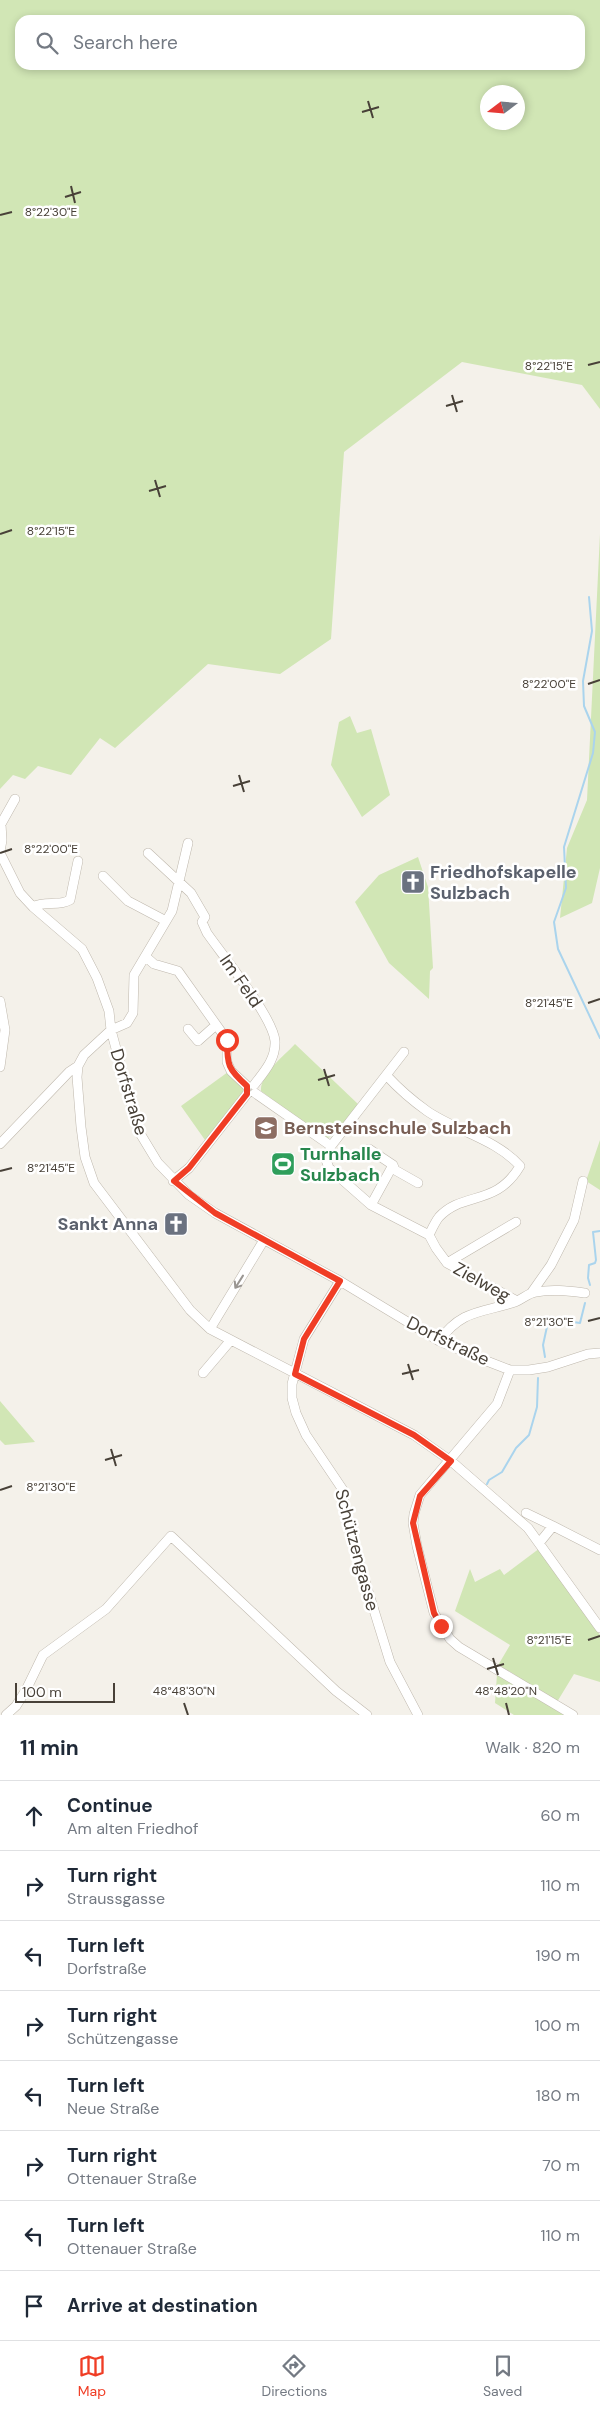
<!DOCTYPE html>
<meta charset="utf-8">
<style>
:root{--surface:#fff;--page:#f6f6f7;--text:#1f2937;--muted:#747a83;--line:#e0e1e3;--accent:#f03d25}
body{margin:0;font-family:"DM Sans",sans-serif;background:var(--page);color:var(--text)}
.compass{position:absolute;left:480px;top:85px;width:45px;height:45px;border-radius:50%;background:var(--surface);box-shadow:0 2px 8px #0003;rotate:254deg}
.scale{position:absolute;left:15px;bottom:12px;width:100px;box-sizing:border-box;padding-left:5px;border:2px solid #484138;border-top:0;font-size:14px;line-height:18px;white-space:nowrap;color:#484138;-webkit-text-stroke:4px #fff;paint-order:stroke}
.stop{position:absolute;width:15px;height:15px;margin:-11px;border:4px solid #f03d25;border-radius:50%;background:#fff}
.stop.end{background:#f03d25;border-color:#fff;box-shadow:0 1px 5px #0008}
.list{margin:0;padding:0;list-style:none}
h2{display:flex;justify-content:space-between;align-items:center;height:65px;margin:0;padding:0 20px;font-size:21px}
h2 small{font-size:16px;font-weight:400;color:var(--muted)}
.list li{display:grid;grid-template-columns:32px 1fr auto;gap:15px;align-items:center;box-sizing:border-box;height:70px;padding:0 20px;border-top:1px solid var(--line)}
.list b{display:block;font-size:19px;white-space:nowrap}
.list p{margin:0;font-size:16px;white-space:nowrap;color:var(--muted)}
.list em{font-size:16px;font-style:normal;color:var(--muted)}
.icon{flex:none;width:28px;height:28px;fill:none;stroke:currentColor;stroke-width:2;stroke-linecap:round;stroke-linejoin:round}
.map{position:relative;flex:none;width:600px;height:1715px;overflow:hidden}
.search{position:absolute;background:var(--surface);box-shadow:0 2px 8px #0003;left:15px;right:15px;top:15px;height:55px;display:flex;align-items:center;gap:12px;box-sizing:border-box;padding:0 18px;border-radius:15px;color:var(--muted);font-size:19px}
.sheet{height:625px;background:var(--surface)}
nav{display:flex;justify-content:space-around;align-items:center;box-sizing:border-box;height:70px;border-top:1px solid var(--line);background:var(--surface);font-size:14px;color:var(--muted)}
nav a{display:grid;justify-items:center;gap:2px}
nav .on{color:var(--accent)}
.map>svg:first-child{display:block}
</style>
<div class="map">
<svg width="600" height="1715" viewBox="0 0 600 1715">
<rect width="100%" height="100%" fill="#f4f1ea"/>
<path fill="#d1e6b5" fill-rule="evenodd" d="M0 0H600V409L582 385 462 362 344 452 331 639 280 674 208 664 115 748 100 738 71 775 38 766 25 779 13 775 0 789ZM20 20H580V65H20ZM488 92H518V122H488Z
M600 534V868L592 903 560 918 567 848 587 800Z
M350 716 357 733 371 729 390 795 362 817 331 765 339 722Z
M418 857 428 887 433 968 430 971 429 999 389 963 355 902 379 875Z
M295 1044 358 1104 335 1135 325 1139 261 1091C260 1074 284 1056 295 1044Z
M228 1072 243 1088V1093L205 1140 181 1106Z
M600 1140V1190L586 1181Z
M0 1401 35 1442 5 1445 0 1440Z
M540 1548 600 1635V1682L574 1674 557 1702 504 1668 503 1671 497 1667 510 1645 455 1611 470 1569 475 1582 500 1569 504 1575Z
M497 1674 564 1715H514L495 1703Z"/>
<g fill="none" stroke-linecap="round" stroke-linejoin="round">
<path stroke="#aad4ed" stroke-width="2" d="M589 597 592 631 583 681 584 706 595 732 593 753 564 847 566 888 554 922 558 949 600 1038
M590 1285 588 1278 589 1265 595 1263 596 1260 593 1232 600 1231
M545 1357 543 1345 548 1322 554 1319 580 1323 585 1303
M487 1484 489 1480 502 1472 516 1448 529 1435 537 1407 538 1378"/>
<defs>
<path id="minor" d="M188 843 172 911 134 975 133 1013 127 1023 111 1030 84 1055 78 1066 77 1077 81 1127 85 1157 94 1183 190 1310 210 1329 231 1340 414 1435 451 1461 528 1528 600 1628
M0 852 2 840 1 824 15 799
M0 853 20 893 33 907 82 949 97 978 109 1011 111 1030 138 1130 158 1163 189 1195 215 1213 340 1281 439 1341 484 1360 510 1370H529L548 1367 588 1354 600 1353
M148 853 191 893 205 917 202 922 207 933C223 956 273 1017 275 1041 276 1059 264 1072 254 1085
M103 876 128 901 166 921
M33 907C45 900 58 907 70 900L78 861
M146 957 154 964 178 971 227 1040V1062L231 1071 247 1086
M0 1001 5 1030 0 1067
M188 1029 198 1041 216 1025
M404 1052 331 1146 326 1160 329 1168 371 1205 429 1235 436 1248 447 1263 517 1301
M387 1076C399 1089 413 1101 427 1111 456 1131 496 1139 520 1166 496 1207 463 1191 439 1217 435 1222 432 1229 429 1235
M255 1093 331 1146
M0 1144 69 1072 78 1066
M369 1149 393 1165 395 1170 418 1183
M173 1181 189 1168 247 1094
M371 1205 393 1165
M447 1263 516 1222
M340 1281 304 1339 292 1384V1398L296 1413 306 1435 343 1490 345 1516 390 1662 418 1715
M532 1292 551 1265 574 1220 583 1181
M210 1329 264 1240
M439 1341C462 1309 482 1313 515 1302 523 1299 528 1293 536 1292 553 1289 568 1291 585 1293
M510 1370 497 1404 420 1495 414 1514 413 1523 417 1546 434 1613 450 1639 459 1647 573 1715
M203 1373 231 1340
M526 1513 553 1526
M540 1542 553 1526 600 1550
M6 1715 16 1706 26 1690 43 1655 106 1609 171 1536 336 1691 367 1715"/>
</defs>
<use href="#minor" stroke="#bfb8ad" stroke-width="10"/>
<use href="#minor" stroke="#fff" stroke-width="9"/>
</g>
<defs><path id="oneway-shaft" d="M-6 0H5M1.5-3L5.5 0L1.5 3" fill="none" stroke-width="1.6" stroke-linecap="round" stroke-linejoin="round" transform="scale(1.25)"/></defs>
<use stroke="#9a9692" href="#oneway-shaft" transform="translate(239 1282) rotate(122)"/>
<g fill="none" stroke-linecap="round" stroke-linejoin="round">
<path stroke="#f03d25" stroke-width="6" d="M227 1040C227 1065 228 1069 247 1086V1094L189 1168 174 1181 215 1213 340 1281 304 1339 295 1374 414 1435 451 1461 420 1496 413 1523 434 1613 441 1626"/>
</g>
<path fill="none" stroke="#484138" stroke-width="2" d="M368 101 373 118M362 112 379 107M71 186 75 203M65 197 81 192M0 215 12 212M588 365 600 362M452 395 457 412M446 406 463 401M155 480 160 497M149 491 166 486M0 534 12 530M588 684 600 680M239 775 244 792M233 786 250 781M0 853 12 849M588 1003 600 999M324 1069 329 1086M318 1080 335 1075M0 1171 12 1168M588 1321 600 1318M408 1364 413 1380M402 1374 419 1370M111 1449 116 1466M105 1460 122 1455M0 1490 12 1486M588 1640 600 1636M493 1658 498 1675M487 1669 504 1664M184 1703 188 1715M506 1703 509 1715"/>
<defs>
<symbol id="church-square" viewBox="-11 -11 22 22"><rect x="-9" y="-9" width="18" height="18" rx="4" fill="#6b7280" stroke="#fff"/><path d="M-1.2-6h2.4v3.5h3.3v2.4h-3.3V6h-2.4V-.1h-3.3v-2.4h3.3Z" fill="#fff"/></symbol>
<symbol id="school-square" viewBox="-11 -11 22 22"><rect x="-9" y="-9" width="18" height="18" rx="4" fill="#8d6e63" stroke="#fff"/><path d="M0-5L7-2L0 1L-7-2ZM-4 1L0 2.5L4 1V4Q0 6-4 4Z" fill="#fff"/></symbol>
<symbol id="stadium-square" viewBox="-11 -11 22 22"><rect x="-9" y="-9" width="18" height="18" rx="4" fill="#2e9e5b" stroke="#fff"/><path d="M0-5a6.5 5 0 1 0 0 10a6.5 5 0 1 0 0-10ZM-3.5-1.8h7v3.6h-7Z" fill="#fff"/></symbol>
</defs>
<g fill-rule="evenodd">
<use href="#church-square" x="399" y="868" width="28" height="28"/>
<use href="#school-square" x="252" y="1114" width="28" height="28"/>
<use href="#stadium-square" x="269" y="1150" width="28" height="28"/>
<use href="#church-square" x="162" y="1210" width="28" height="28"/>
</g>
<g text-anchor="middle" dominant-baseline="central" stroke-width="5" stroke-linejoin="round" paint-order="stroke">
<g font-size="18" font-weight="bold" fill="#5b616d" stroke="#fff" text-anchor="start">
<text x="430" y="872">Friedhofskapelle<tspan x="430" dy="21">Sulzbach</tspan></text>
<text x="158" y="1224" text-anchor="end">Sankt Anna</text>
</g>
<g font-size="18" fill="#484138" stroke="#fff">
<text transform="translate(241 981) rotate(55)">Im Feld</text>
<text transform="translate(129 1092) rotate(73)">Dorfstraße</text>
<text transform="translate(482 1282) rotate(29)">Zielweg</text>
<text transform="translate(448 1341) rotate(26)">Dorfstraße</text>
<text transform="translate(357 1550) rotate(75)">Schützengasse</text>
</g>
<g font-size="18" font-weight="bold" fill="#785e54" stroke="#fff" text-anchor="start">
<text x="284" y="1128">Bernsteinschule Sulzbach</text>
</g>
<g font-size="18" font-weight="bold" fill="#27864d" stroke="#fff" text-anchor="start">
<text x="300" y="1154">Turnhalle<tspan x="300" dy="21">Sulzbach</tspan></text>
</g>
</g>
<g font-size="12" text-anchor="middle" fill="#484138" stroke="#fff" stroke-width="5" stroke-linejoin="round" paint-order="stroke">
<text x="51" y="216">8°22'30"E</text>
<text x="549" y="370">8°22'15"E</text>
<text x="51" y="535">8°22'15"E</text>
<text x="549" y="688">8°22'00"E</text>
<text x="51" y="853">8°22'00"E</text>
<text x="549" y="1007">8°21'45"E</text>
<text x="51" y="1172">8°21'45"E</text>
<text x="549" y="1326">8°21'30"E</text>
<text x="51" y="1491">8°21'30"E</text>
<text x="549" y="1644">8°21'15"E</text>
<text x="184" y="1695">48°48'30"N</text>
<text x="506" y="1695">48°48'20"N</text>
</g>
</svg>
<svg class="compass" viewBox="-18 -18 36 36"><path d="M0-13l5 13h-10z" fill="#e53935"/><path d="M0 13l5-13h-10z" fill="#747a83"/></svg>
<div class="scale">100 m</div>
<div class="stop" style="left:227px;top:1040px"></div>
<div class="stop end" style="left:441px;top:1626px"></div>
<div class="search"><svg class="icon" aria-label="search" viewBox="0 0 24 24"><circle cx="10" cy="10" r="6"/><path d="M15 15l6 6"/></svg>Search here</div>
</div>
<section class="sheet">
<h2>11 min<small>Walk · 820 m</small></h2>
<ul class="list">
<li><svg class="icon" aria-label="ahead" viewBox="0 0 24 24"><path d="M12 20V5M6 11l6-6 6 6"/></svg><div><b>Continue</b><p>Am alten Friedhof</p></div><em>60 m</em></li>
<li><svg class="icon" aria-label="right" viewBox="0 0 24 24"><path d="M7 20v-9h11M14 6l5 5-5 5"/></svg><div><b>Turn right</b><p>Straussgasse</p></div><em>110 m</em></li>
<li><svg class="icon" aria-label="left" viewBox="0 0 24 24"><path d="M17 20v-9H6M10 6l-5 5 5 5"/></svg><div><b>Turn left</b><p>Dorfstraße</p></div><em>190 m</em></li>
<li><svg class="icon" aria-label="right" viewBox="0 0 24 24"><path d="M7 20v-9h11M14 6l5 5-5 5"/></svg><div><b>Turn right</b><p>Schützengasse</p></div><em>100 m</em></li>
<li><svg class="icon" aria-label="left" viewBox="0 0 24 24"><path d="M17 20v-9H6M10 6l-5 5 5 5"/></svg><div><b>Turn left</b><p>Neue Straße</p></div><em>180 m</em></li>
<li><svg class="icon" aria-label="right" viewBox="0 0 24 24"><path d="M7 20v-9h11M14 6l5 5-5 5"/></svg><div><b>Turn right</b><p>Ottenauer Straße</p></div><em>70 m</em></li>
<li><svg class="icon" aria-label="left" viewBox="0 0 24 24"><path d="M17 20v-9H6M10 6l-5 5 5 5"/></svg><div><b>Turn left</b><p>Ottenauer Straße</p></div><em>110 m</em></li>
<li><svg class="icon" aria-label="arrive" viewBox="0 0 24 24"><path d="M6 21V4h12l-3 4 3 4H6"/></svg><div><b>Arrive at destination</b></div></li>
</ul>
</section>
<nav>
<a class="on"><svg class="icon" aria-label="map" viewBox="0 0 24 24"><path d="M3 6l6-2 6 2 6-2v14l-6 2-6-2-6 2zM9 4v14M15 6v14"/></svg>Map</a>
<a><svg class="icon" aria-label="directions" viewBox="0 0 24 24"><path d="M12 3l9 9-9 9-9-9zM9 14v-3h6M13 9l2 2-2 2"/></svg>Directions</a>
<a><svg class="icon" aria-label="saved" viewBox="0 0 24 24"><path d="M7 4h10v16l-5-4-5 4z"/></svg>Saved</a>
</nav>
